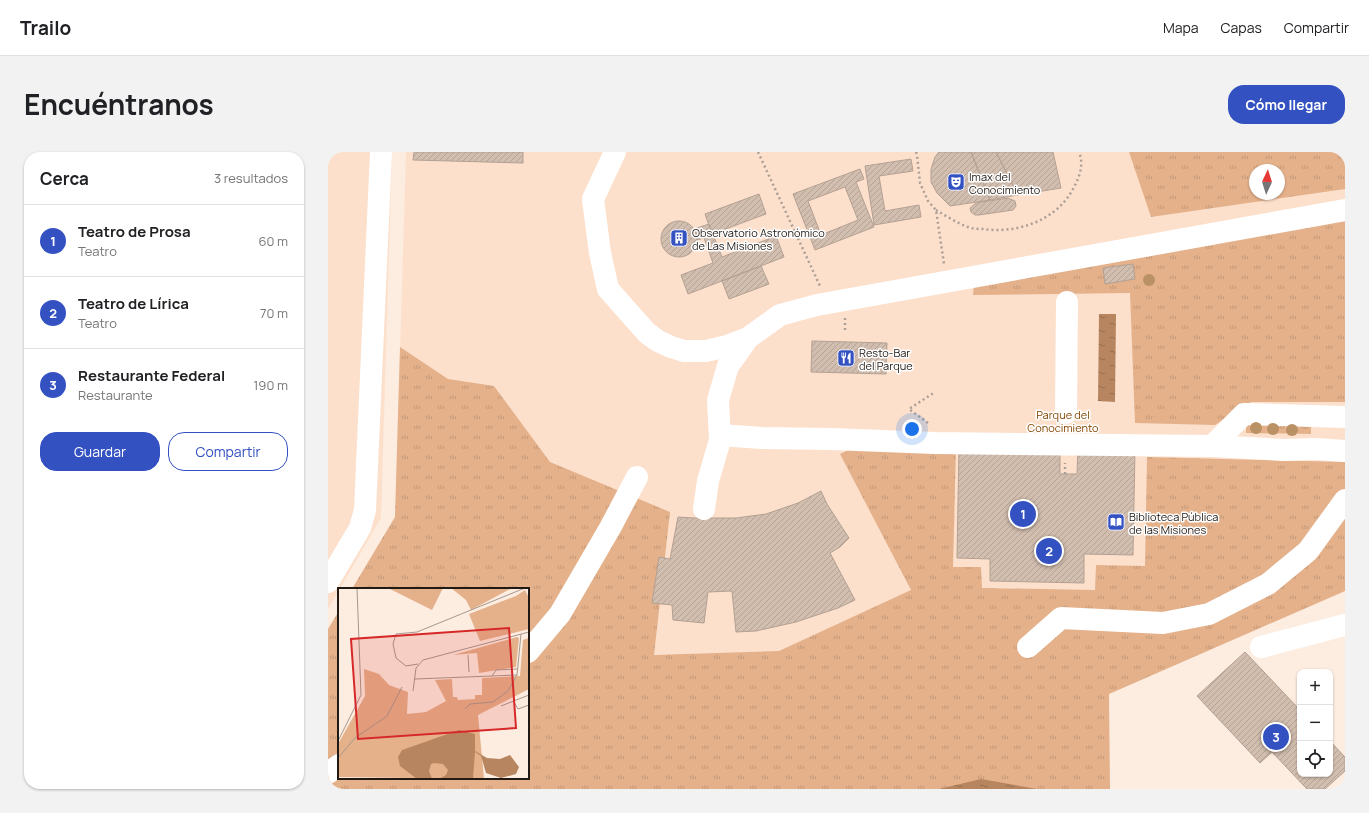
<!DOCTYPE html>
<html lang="es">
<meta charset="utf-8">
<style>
:root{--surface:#fff;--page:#f2f2f2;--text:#202124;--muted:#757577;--line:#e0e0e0;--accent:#3451c2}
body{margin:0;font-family:Manrope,sans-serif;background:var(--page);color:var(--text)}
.controls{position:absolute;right:12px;bottom:12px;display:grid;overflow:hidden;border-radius:8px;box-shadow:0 1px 3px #0004}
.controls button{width:36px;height:36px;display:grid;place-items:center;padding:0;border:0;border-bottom:1px solid var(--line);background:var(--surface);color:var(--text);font:20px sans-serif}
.compass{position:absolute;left:921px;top:12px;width:36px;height:36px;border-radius:50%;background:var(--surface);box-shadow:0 1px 3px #0004;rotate:4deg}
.you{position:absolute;left:584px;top:277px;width:14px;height:14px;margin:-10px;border:3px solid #fff;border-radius:50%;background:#1a73e8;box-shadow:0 0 0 6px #1a73e833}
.badge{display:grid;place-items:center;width:26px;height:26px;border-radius:50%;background:var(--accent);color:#fff;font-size:13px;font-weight:700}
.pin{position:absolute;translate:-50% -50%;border:2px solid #fff;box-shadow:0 1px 4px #0006}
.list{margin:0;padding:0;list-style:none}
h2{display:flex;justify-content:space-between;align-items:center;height:52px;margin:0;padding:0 16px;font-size:17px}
h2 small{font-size:13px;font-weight:400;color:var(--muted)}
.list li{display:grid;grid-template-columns:26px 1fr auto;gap:12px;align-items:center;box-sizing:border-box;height:72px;padding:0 16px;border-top:1px solid var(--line)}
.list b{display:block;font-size:15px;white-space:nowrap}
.list p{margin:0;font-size:13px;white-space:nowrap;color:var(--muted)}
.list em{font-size:13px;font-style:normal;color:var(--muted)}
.actions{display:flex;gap:8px;padding:12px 16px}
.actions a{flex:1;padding:9px 0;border:1px solid var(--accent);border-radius:16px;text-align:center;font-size:14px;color:var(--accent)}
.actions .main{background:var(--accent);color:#fff}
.icon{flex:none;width:22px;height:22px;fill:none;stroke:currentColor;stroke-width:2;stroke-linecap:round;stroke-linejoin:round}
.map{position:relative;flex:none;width:1017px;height:637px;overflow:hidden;border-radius:16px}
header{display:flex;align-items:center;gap:24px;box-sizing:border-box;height:56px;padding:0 20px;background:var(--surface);border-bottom:1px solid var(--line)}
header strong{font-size:19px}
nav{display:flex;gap:22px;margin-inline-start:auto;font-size:14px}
.intro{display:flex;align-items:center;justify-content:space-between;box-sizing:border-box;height:96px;padding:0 24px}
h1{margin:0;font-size:28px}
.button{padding:10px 18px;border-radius:16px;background:var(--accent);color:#fff;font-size:14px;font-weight:700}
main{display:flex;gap:24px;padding:0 24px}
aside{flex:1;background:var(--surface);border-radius:16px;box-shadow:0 1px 3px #0004}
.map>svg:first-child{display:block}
</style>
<header>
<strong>Trailo</strong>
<nav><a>Mapa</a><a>Capas</a><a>Compartir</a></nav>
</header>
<div class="intro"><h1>Encuéntranos</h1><a class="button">Cómo llegar</a></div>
<main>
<aside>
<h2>Cerca<small>3 resultados</small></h2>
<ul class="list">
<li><span class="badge">1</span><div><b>Teatro de Prosa</b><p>Teatro</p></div><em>60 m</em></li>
<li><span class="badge">2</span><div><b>Teatro de Lírica</b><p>Teatro</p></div><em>70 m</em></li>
<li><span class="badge">3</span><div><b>Restaurante Federal</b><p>Restaurante</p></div><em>190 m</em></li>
</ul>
<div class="actions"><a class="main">Guardar</a><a>Compartir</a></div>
</aside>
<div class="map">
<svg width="1017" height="637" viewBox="0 0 1017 637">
<defs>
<pattern id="grass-tufts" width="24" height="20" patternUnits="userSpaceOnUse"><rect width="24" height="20" fill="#e4b18b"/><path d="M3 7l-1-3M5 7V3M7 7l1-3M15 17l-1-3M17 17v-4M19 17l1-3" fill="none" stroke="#c39877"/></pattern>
<pattern id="water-ripples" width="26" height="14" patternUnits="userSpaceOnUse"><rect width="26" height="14" fill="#b78660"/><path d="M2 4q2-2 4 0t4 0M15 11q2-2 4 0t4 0" fill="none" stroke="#946d4e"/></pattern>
<pattern id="building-hatch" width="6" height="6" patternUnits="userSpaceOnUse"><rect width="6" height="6" fill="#d2beaf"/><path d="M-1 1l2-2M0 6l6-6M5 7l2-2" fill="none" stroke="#b4a396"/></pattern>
</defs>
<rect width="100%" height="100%" fill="#fdece0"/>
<path fill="#fce0cc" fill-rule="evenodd" d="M0 0H64L53 366 0 457Z
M78 0H1017V439L781 542 200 493V437H24L67 365ZM927 18H951V42H927Z"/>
<path fill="url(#grass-tufts)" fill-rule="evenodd" d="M801 0H1017V37L823 65ZM927 18H951V42H927Z
M1017 65V250H923L887 273 807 271 802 141 645 143 646 131Z
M72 195 120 227 166 234 222 310 342 360 326 503 451 499 583 438 512 302 522 297 628 296 625 415H653L654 436 767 438 768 413 817 414 819 305 1017 310V439L781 542 782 637H0V477L11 459V626H200V437H24L67 365Z
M918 273 983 274V282L918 281Z"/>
<path fill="url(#water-ripples)" d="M771 162H788L787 250 770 249Z
M653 627 709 637H611Z"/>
<path fill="url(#building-hatch)" stroke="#b4a092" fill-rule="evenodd" d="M86 0H195V11L85 8Z
M611 0H643L662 48 622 54 609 41 603 30V17L607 5Z
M643 0H668L690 43 662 48Z
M668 0H725L733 36 690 43Z
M583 7 585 19 551 24 557 59 591 53 593 65 546 73 537 14Z
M532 17 536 27 528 30 546 75 487 98 465 42ZM517 35 530 68 493 83 480 49Z
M431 42 438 62 384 82 377 62Z
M680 46 687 49 688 54 685 58 651 63H647L643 60 642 56 648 51Z
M333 87a18 18 0 1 1 36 0a18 18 0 1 1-36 0Z
M381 72 394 105 448 84 456 105 360 142 353 123 385 111 376 86 369 88V83L366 77Z
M805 112 807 127 777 132 775 116Z
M433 114 441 132 401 147 394 129Z
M484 189 559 191 558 222 483 220Z
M631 295 732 297V322H749L750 296 807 297 805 403 756 402V431L662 429V407L629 406Z
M493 339 499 352 521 386 512 395 502 401 527 448 510 456 468 470 428 479 408 480 404 439 380 440 376 471 345 468 344 453 324 451 331 405 342 407 350 365 366 366H408L438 362 470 351Z
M917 500 972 558V622H1002V589L1017 605V619L997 637H979L944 600 932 611 869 544Z"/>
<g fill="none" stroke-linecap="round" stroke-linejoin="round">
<path stroke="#ab9e95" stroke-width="2.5" stroke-dasharray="2 3" stroke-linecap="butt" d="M430 0 492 134
M588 0 589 3 592 31 600 49 608 58 616 112
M608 58C618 64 629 71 640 75 645 77 650 77 655 77 690 82 730 68 746 35 752 24 756 12 751 0
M517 166V180
M600 271 581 257 607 240
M737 322V311"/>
<path stroke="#fff" stroke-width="22" d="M287 0 265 47 272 101 280 137 319 181 330 189 343 195 356 199H378L399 194 420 186
M738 261 739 150
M392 283 434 286 503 287 607 291 884 294 956 298 988 297 1017 299
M884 294 916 262 1017 265
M376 357 380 329 392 288 390 248 400 214 420 186 452 163 489 153 1017 58
M0 430 32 376 37 358 53 0
M700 495 733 466 835 471 881 462 940 432 980 399 1017 348
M933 495 1017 473
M200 500 232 462 282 376 309 325
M0 621 11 613"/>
</g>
<g fill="#ba9065">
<circle cx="821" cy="128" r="6"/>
<circle cx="928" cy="276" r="6"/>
<circle cx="945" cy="277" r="6"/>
<circle cx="964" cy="278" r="6"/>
</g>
<defs>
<symbol id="theatre-square" viewBox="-11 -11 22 22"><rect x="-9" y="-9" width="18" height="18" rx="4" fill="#3451c2" stroke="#fff"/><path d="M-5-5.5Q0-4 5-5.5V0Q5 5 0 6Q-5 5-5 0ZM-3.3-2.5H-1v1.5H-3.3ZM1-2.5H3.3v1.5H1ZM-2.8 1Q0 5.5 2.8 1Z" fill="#fff"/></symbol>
<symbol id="building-square" viewBox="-11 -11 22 22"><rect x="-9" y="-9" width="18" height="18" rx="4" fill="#3451c2" stroke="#fff"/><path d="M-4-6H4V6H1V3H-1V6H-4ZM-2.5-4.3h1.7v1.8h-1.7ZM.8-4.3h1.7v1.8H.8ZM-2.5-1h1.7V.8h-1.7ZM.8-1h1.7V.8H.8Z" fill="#fff"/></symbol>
<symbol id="restaurant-square" viewBox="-11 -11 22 22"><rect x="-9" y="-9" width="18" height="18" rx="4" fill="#3451c2" stroke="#fff"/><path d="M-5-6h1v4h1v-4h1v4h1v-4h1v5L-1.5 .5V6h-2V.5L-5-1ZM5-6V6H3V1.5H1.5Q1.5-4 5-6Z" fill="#fff"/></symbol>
<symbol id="library-square" viewBox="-11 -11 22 22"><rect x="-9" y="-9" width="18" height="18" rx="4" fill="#3451c2" stroke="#fff"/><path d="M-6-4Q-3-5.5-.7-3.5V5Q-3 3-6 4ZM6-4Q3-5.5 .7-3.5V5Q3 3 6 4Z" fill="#fff"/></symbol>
</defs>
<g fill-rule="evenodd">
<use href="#theatre-square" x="618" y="20" width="20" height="20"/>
<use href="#building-square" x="341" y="76" width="20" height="20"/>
<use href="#restaurant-square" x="508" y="196" width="20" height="20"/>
<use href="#library-square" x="778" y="360" width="20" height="20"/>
</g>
<g text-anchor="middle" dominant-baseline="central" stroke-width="3" stroke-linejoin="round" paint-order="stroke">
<g font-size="11" fill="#201914" stroke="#fff" text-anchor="start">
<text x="641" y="24">Imax del<tspan x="641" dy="13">Conocimiento</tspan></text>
<text x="364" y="80">Observatorio Astronómico<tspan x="364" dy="13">de Las Misiones</tspan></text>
<text x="531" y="200">Resto-Bar<tspan x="531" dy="13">del Parque</tspan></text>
<text x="801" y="364">Biblioteca Pública<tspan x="801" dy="13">de las Misiones</tspan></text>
</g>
<g font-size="11" fill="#834400" stroke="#fff">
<text x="735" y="262">Parque del<tspan x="735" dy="13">Conocimiento</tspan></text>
</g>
</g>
<g transform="translate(10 436)">
<rect width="191" height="191" fill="#fdece0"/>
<path d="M50 0H105L94 22ZM113 0H174L133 22 128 12ZM187 2 191 10V41L142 53 131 26 178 8ZM179 49 181 50 178 79 141 85 139 65 115 67ZM191 50V101L140 127 146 191 0 189V156L27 108 26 81 41 86 51 97 70 104 69 126 88 124 108 113 97 92 114 91 115 109H119L120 112 137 111V107H144V90L182 88 185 52Z" fill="#e4b18b"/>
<path d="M61 0H102L92 20 60 3Z" fill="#e4b18b"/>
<path d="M121 142 137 146V163L149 170 162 171 172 167 181 179 178 186 163 190 148 185 143 168 137 164 135 191H101L108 187 110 182 105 176 96 175 93 176 91 183 94 191H79L62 178 60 169 64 162Z" fill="#b78660"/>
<path fill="none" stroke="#a5988e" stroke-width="1" d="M130 67 131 84M80 76 68 78 58 70 55 56 58 46 79 44 187 0M154 88 158 82 179 81M77 91 179 87M75 103 78 80 85 72 191 44M176 114 180 121 191 117M163 118 191 107M127 121 132 116 155 114 170 103 179 87 183 46M0 153 23 107 19 0M0 170 17 150 49 128 64 99"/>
<path fill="#d62828" fill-opacity="0.15" stroke="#d62828" stroke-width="2" d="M171 40 178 140 20 151 13 51Z"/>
<rect width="191" height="191" fill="none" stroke="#201914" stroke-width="2"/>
</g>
</svg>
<div class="controls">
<button>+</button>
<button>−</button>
<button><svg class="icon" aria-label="locate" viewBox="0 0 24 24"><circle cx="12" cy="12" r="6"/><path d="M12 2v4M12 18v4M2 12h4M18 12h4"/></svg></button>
</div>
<svg class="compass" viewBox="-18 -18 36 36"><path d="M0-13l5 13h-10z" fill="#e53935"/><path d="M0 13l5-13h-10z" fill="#757577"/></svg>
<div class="you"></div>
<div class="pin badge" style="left:695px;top:362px">1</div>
<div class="pin badge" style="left:721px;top:399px">2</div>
<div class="pin badge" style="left:948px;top:585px">3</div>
</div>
</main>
